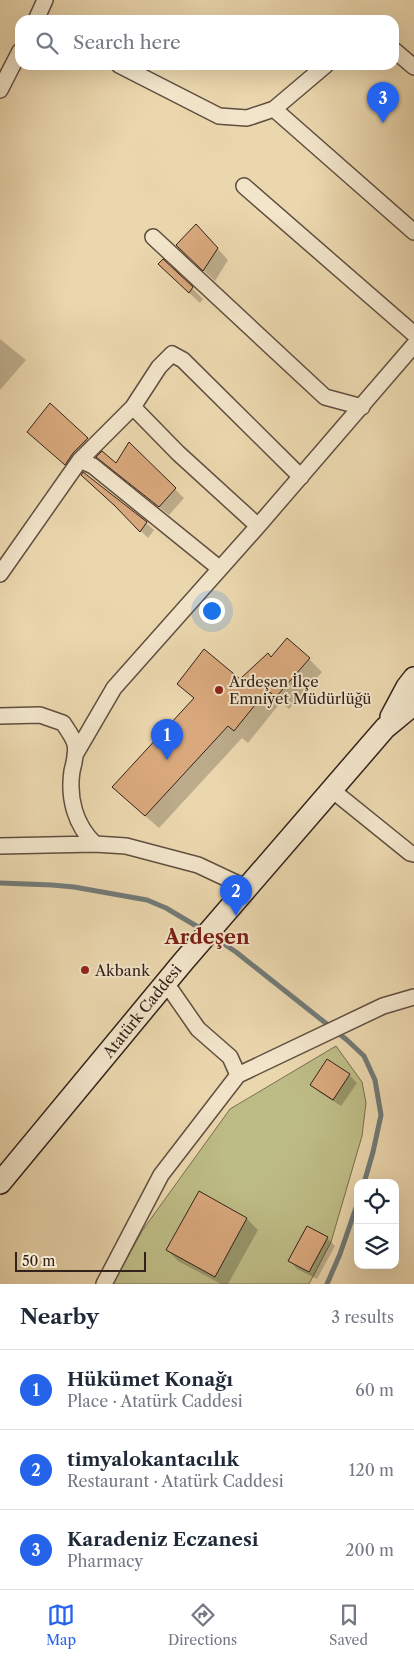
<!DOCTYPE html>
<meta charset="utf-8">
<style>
:root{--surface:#fff;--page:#f6f6f7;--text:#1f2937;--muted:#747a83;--line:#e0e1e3;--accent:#2563eb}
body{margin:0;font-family:"Libre Caslon Text",serif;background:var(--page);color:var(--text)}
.controls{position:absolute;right:15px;bottom:15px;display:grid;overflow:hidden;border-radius:10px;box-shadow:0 5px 20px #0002}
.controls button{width:45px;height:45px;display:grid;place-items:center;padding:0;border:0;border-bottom:1px solid var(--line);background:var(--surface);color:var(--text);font:25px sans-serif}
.scale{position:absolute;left:15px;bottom:12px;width:131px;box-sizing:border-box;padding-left:5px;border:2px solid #32221b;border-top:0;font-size:14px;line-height:18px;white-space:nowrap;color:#32221b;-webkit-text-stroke:4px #f2e5ca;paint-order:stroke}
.you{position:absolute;left:211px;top:610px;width:18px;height:18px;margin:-12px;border:4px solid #fff;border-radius:50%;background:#1a73e8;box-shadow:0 0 0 8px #1a73e833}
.badge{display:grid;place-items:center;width:32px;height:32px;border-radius:50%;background:var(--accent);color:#fff;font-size:16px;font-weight:700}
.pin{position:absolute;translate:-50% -41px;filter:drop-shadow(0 1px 2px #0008)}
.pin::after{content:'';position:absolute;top:26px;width:18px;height:15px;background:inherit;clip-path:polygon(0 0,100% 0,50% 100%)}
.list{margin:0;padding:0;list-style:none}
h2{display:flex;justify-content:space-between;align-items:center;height:65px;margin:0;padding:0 20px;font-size:21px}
h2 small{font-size:16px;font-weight:400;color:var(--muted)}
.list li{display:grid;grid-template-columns:32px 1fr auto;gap:15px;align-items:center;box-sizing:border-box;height:80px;padding:0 20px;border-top:1px solid var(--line)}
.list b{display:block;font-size:19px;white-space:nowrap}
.list p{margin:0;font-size:16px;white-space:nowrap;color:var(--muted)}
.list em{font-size:16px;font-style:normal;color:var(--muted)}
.icon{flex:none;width:28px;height:28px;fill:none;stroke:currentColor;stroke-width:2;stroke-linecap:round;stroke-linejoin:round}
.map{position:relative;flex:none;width:414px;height:1284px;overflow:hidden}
.search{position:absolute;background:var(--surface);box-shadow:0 5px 20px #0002;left:15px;right:15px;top:15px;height:55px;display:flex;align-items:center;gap:12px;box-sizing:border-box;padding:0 18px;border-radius:15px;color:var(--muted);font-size:19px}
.sheet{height:305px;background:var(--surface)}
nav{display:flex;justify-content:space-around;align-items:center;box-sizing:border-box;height:70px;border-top:1px solid var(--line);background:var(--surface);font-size:14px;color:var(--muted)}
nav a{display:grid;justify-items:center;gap:2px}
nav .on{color:var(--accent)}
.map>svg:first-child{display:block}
</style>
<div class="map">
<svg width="414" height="1284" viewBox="0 0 414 1284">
<rect width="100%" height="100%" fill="#ebd7ae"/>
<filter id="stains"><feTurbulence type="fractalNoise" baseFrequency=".004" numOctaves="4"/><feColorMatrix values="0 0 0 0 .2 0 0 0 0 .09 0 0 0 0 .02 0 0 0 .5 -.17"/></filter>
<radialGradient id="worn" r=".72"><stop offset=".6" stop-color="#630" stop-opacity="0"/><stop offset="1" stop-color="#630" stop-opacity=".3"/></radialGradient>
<path fill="#bebc86" stroke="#786f50" d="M336 1046 362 1082 366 1103 362 1136 331 1242 309 1284H113L142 1231 230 1109Z"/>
<path fill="#0003" d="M207 237 228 260 215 281 188 256Z
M170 275 192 288 203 299 200 303Z
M0 339 26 360 0 390Z
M50 405 95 447 73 472 36 439Z
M129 444 184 498 169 515 98 457 116 465Z
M83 474 146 523 154 530 148 538Z
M272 658 309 659 322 672 289 709 281 702 248 743 242 738 159 828 127 800 195 699 179 684 240 681Z
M349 1075 357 1083 341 1106 319 1092 312 1084Z
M199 1192 247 1219 258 1230 228 1284H221L178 1261 167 1250Z
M308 1228 327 1238 335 1246 317 1279 297 1269 290 1261Z"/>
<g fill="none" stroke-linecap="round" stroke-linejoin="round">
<path stroke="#727b78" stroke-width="5" d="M0 883 52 885 74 887 147 900 166 908 203 930
M212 936 236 952 347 1040 364 1056 375 1080 381 1115 373 1152 364 1183
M327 1284 340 1254 358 1202"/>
</g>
<path fill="#d9a87d" stroke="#32221b" d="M196 224 218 248 203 271 176 245Z
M163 259 193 287 189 293 158 264Z
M50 403 88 438 73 453 65 465 27 432Z
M129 442 176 488 159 507 96 457 102 451 116 463Z
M83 472 147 522 140 532 115 506 81 475Z
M287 638 310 658 276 697 267 690 234 731 228 726 145 816 112 787 194 698 177 684 204 649 240 679 268 653 271 657Z
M327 1059 350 1074 333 1100 310 1085Z
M199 1191 247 1218 215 1277 166 1250Z
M307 1226 328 1237 309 1272 288 1261Z"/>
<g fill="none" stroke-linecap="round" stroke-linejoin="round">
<defs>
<path id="street" d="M36 20 45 0
M394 50 414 67
M119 65 219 116 247 118 274 109 326 65
M0 90 20 51
M274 109 414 232
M244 186 414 334
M153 237 325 397 362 407
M133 407 178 453 258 526
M80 460 93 466 219 568
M0 574 80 460 133 407 159 367 172 354 183 360 301 477
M0 716 40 715 63 723C67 729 73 737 75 744 77 753 74 763 72 771 68 798 75 825 95 844
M75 755 114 688 258 526 414 345
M332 790 410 853 414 854
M0 846 95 844 126 846 198 865 247 888
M238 1075 383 1006 414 997
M104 1284 161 1175 238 1075 230 1057 198 1029 166 983"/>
<path id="secondary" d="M391 717 407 687 414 678
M0 1183 183 962 385 728 414 704"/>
</defs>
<use href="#street" stroke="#604f40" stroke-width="18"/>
<use href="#secondary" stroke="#32221b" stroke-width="24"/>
<use href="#street" stroke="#f2e5ca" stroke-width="15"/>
<use href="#secondary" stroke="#f2e5ca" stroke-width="21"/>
</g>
<g fill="#8f2418" stroke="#f2e5ca" stroke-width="2">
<circle cx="219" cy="690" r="5"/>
<circle cx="85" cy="970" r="5"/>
</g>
<g text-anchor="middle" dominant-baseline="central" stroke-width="4" stroke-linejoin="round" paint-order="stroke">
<g font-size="15" fill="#32221b" stroke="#f2e5ca" text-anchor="start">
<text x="229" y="681">Ardeşen İlçe<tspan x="229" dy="17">Emniyet Müdürlüğü</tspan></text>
<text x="95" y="970">Akbank</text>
</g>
<g font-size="15" fill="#32221b" stroke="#f2e5ca">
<text transform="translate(142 1011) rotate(-51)">Atatürk Caddesi</text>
</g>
<g font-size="20" font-weight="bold" fill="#7a1f14" stroke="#f2e5ca">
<text x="207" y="937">Ardeşen</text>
</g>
</g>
<rect width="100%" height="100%" filter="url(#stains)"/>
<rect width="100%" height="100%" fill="url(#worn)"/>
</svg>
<div class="controls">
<button><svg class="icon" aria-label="locate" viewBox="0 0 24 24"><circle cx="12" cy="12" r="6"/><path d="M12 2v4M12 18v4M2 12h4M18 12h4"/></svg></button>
<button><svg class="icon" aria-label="layers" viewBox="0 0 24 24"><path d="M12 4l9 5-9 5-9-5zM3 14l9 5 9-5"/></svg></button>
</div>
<div class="scale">50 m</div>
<div class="you"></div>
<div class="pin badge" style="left:167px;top:760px">1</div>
<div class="pin badge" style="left:236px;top:916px">2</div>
<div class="pin badge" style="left:383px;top:123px">3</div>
<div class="search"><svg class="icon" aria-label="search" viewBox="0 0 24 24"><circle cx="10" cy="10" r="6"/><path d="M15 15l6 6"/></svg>Search here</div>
</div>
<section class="sheet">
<h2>Nearby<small>3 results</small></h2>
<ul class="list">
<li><span class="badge">1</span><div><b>Hükümet Konağı</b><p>Place · Atatürk Caddesi</p></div><em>60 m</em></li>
<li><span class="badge">2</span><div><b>timyalokantacılık</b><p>Restaurant · Atatürk Caddesi</p></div><em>120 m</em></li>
<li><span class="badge">3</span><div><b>Karadeniz Eczanesi</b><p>Pharmacy</p></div><em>200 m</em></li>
</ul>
</section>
<nav>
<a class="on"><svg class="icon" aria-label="map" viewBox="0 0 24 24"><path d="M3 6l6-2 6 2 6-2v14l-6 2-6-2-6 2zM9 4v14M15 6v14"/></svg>Map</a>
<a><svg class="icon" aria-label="directions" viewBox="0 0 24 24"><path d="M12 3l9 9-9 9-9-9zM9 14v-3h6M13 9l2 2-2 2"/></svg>Directions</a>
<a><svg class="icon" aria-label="saved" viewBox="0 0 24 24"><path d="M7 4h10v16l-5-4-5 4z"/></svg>Saved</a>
</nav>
